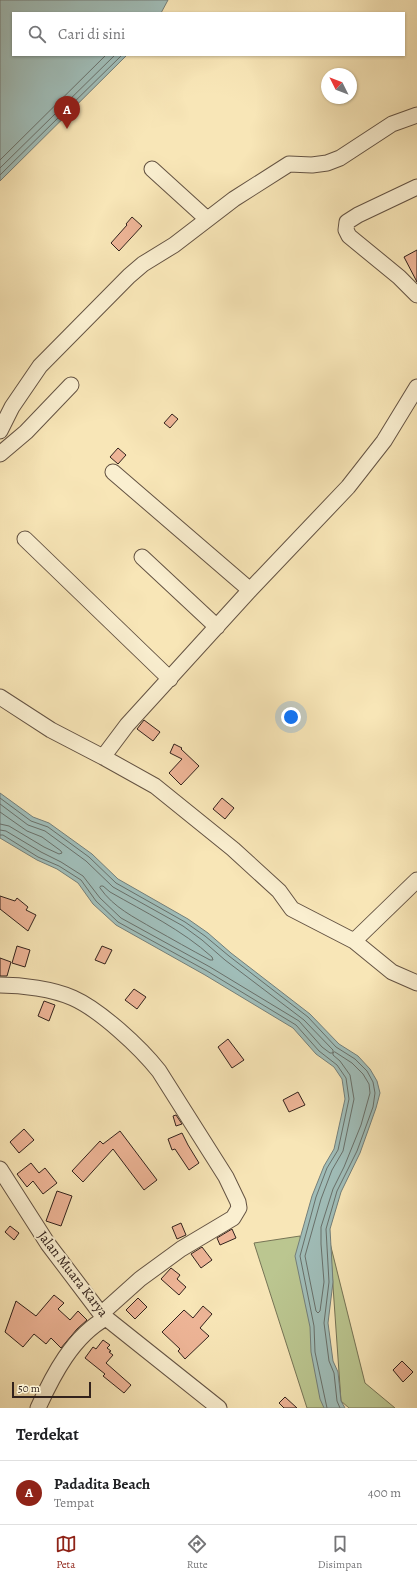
<!DOCTYPE html>
<html lang="id">
<style>
:root{--surface:#fff;--page:#f2f2f2;--text:#202124;--muted:#757577;--line:#e0e0e0;--accent:#8f2418}
body{margin:0;font-family:Alegreya,serif;background:var(--page);color:var(--text)}
.compass{position:absolute;left:321px;top:68px;width:36px;height:36px;border-radius:50%;background:var(--surface);box-shadow:0 1px 3px #0004;rotate:312deg}
.scale{position:absolute;left:12px;bottom:10px;width:79px;box-sizing:border-box;padding-left:4px;border:2px solid #32221c;border-top:0;font-size:11px;line-height:14px;white-space:nowrap;color:#32221c;-webkit-text-stroke:3px #faefd0;paint-order:stroke}
.you{position:absolute;left:291px;top:717px;width:14px;height:14px;margin:-10px;border:3px solid #fff;border-radius:50%;background:#1a73e8;box-shadow:0 0 0 6px #1a73e833}
.badge{display:grid;place-items:center;width:26px;height:26px;border-radius:50%;background:var(--accent);color:#fff;font-size:13px;font-weight:700}
.pin{position:absolute;translate:-50% -33px;filter:drop-shadow(0 1px 2px #0008)}
.pin::after{content:'';position:absolute;top:21px;width:14px;height:12px;background:inherit;clip-path:polygon(0 0,100% 0,50% 100%)}
.list{margin:0;padding:0;list-style:none}
h2{display:flex;justify-content:space-between;align-items:center;height:52px;margin:0;padding:0 16px;font-size:17px}
h2 small{font-size:13px;font-weight:400;color:var(--muted)}
.list li{display:grid;grid-template-columns:26px 1fr auto;gap:12px;align-items:center;box-sizing:border-box;height:64px;padding:0 16px;border-top:1px solid var(--line)}
.list b{display:block;font-size:15px;white-space:nowrap}
.list p{margin:0;font-size:13px;white-space:nowrap;color:var(--muted)}
.list em{font-size:13px;font-style:normal;color:var(--muted)}
.icon{flex:none;width:22px;height:22px;fill:none;stroke:currentColor;stroke-width:2;stroke-linecap:round;stroke-linejoin:round}
.map{position:relative;flex:none;width:417px;height:1408px;overflow:hidden}
.search{position:absolute;background:var(--surface);box-shadow:0 1px 3px #0004;left:12px;right:12px;top:12px;height:44px;display:flex;align-items:center;gap:10px;box-sizing:border-box;padding:0 14px;border-radius:0px;color:var(--muted);font-size:15px}
.sheet{height:116px;background:var(--surface)}
nav{display:flex;justify-content:space-around;align-items:center;box-sizing:border-box;height:56px;border-top:1px solid var(--line);background:var(--surface);font-size:11px;color:var(--muted)}
nav a{display:grid;justify-items:center;gap:2px}
nav .on{color:var(--accent)}
.map>svg:first-child{display:block}
</style>
<div class="map">
<svg width="417" height="1408" viewBox="0 0 417 1408">
<rect width="100%" height="100%" fill="#f8e6b7"/>
<filter id="stains"><feTurbulence type="fractalNoise" baseFrequency=".005" numOctaves="4"/><feColorMatrix values="0 0 0 0 .2 0 0 0 0 .09 0 0 0 0 .02 0 0 0 .5 -.17"/></filter>
<radialGradient id="worn" r=".72"><stop offset=".6" stop-color="#630" stop-opacity="0"/><stop offset="1" stop-color="#630" stop-opacity=".3"/></radialGradient>
<path fill="#bbc690" stroke="#767456" d="M300 1236 326 1408H307L254 1243Z
M330 1243 365 1383 395 1408H349L341 1401Z"/>
<path fill="#a0bdb8" stroke="#747f7a" d="M0 0H168L161 13H13V55H127L0 181Z
M0 793 33 817 49 823 92 854 118 879 188 919 208 933 231 953 310 1014 339 1044 358 1056 370 1069 377 1081 380 1093 376 1108 360 1153 341 1192 330 1229 333 1282 328 1323 333 1361 338 1372 341 1401 345 1408H324L320 1399 311 1352 310 1327 295 1256 312 1196 324 1166 334 1149 345 1099 342 1079 334 1067 316 1054 293 1028 205 975 116 925 93 904 78 883 57 869 37 860 0 838Z"/>
<g fill="none" stroke-linecap="round" stroke-linejoin="round">
<path stroke="#69706a" stroke-width="1" d="M0 160 106 55
M0 168 115 55
M0 175 122 55
M0 798 31 821 48 827 89 857 116 883 185 922 205 936 229 956 308 1017 336 1047 355 1059 367 1071 373 1082 375 1093 373 1107 357 1151 337 1191 326 1229 329 1282 324 1323 329 1361 334 1373 337 1401 340 1408
M0 804 28 825 45 831 86 861 113 887 183 926 202 940 225 960 304 1020 333 1050V1053H330L322 1047 299 1021 210 967 121 918 100 898 83 876 61 862 41 852 6 831 0 830
M0 812 27 831 42 837 61 851 62 853 59 854 44 847 9 826 0 824
M0 835H3L38 857 59 866 81 880 96 901 118 922 207 971 296 1025 319 1051 337 1065 346 1078 349 1099 338 1150 327 1168 316 1197 300 1256 314 1326 315 1352 327 1408
M101 886H103L110 892C145 912 182 930 212 957L213 960H210C191 950 172 939 154 929 134 917 114 908 100 888Z
M335 1052 352 1063 363 1074 369 1084 370 1093 361 1125 344 1167 333 1189 321 1227V1244L324 1282 320 1311 318 1313 316 1311 305 1256 321 1199 332 1170 343 1151 354 1099 350 1075 340 1061 333 1055V1053Z"/>
</g>
<path fill="#eeb597" stroke="#32221c" d="M132 217 142 226 119 251 111 243 127 225 126 224Z
M417 250V282L404 257Z
M172 414 178 419 170 428 164 423Z
M118 448 126 455 118 464 110 457Z
M144 720 160 732 153 741 137 729Z
M174 744 182 748 181 749 199 766 181 785 169 773 182 759 170 753Z
M222 798 234 808 225 819 213 809Z
M0 896 15 901 17 898 28 907 26 910 36 915 28 931 0 909Z
M17 946 30 950 25 967 12 963Z
M102 946 112 950 105 964 95 960Z
M0 958 11 962 7 976H0Z
M134 989 146 997 137 1009 125 1000Z
M44 1001 55 1005 49 1021 38 1016Z
M228 1039 244 1060 232 1068 218 1047Z
M298 1092 305 1105 289 1112 283 1100Z
M176 1115 182 1124 176 1126 173 1116Z
M24 1129 34 1140 19 1153 10 1142Z
M120 1131 157 1180 144 1190 113 1149 83 1182 72 1171 100 1141 103 1144Z
M182 1133 188 1145 199 1163 189 1170 175 1149 172 1150 168 1139Z
M31 1163 39 1173 45 1168 57 1183 43 1194 33 1181 27 1187 17 1174Z
M57 1191 72 1196 61 1226 46 1221Z
M181 1223 186 1235 177 1239 172 1227Z
M10 1226 19 1233 14 1240 5 1232Z
M232 1229 236 1238 220 1245 217 1238Z
M202 1247 212 1260 201 1268 191 1254Z
M171 1268 180 1275 177 1279 186 1287 179 1295 161 1279Z
M54 1295 64 1303 58 1309 70 1320 78 1311 87 1320 77 1329 61 1348 51 1338 46 1344 34 1334 23 1347 5 1332 16 1301 36 1316Z
M138 1298 147 1307 135 1319 126 1310Z
M203 1306 212 1314 200 1328 209 1336 185 1359 178 1351 180 1349 162 1332 184 1310 193 1318Z
M103 1340 110 1345 107 1348 111 1351 109 1352 113 1355 106 1363 131 1385 124 1393 103 1376 105 1374 85 1358 93 1347 96 1349Z
M402 1361 413 1372 403 1382 393 1370Z
M285 1397 297 1408H284L279 1403Z"/>
<g fill="none" stroke-linecap="round" stroke-linejoin="round">
<defs>
<path id="minor" d="M152 169 207 219
M417 187 358 215 347 222 346 230 349 236 399 277 417 295
M0 431 12 407 40 366 129 276 143 264 174 245 234 199 289 164 312 165 327 163 340 158 392 124 417 115
M0 454 26 432 71 385
M113 472 250 590
M25 539 170 679
M142 557 217 627
M0 697 51 730 103 757 155 786 233 849 279 891 292 909 354 941 392 972 417 983
M103 757 127 725 250 590 348 487 384 441 417 387
M354 941 417 880
M0 985C22 985 53 989 73 998 100 1010 140 1047 159 1071L226 1177 238 1202 239 1208 233 1218 181 1249 140 1279 101 1314
M0 1169 48 1244 101 1314 219 1408
M38 1408C53 1375 73 1336 106 1318"/>
</defs>
<use href="#minor" stroke="#645343" stroke-width="17"/>
<use href="#minor" stroke="#faefd0" stroke-width="15"/>
</g>
<g text-anchor="middle" dominant-baseline="central" stroke-width="4" stroke-linejoin="round" paint-order="stroke">
<g font-size="14" fill="#32221c" stroke="#faefd0">
<text transform="translate(73 1274) rotate(52)">Jalan Muara Karya</text>
</g>
</g>
<rect width="100%" height="100%" filter="url(#stains)"/>
<rect width="100%" height="100%" fill="url(#worn)"/>
</svg>
<svg class="compass" viewBox="-18 -18 36 36"><path d="M0-13l5 13h-10z" fill="#e53935"/><path d="M0 13l5-13h-10z" fill="#757577"/></svg>
<div class="scale">50 m</div>
<div class="you"></div>
<div class="pin badge" style="left:67px;top:129px">A</div>
<div class="search"><svg class="icon" aria-label="search" viewBox="0 0 24 24"><circle cx="10" cy="10" r="6"/><path d="M15 15l6 6"/></svg>Cari di sini</div>
</div>
<section class="sheet">
<h2>Terdekat<small></small></h2>
<ul class="list">
<li><span class="badge">A</span><div><b>Padadita Beach</b><p>Tempat</p></div><em>400 m</em></li>
</ul>
</section>
<nav>
<a class="on"><svg class="icon" aria-label="map" viewBox="0 0 24 24"><path d="M3 6l6-2 6 2 6-2v14l-6 2-6-2-6 2zM9 4v14M15 6v14"/></svg>Peta</a>
<a><svg class="icon" aria-label="directions" viewBox="0 0 24 24"><path d="M12 3l9 9-9 9-9-9zM9 14v-3h6M13 9l2 2-2 2"/></svg>Rute</a>
<a><svg class="icon" aria-label="saved" viewBox="0 0 24 24"><path d="M7 4h10v16l-5-4-5 4z"/></svg>Disimpan</a>
</nav>
